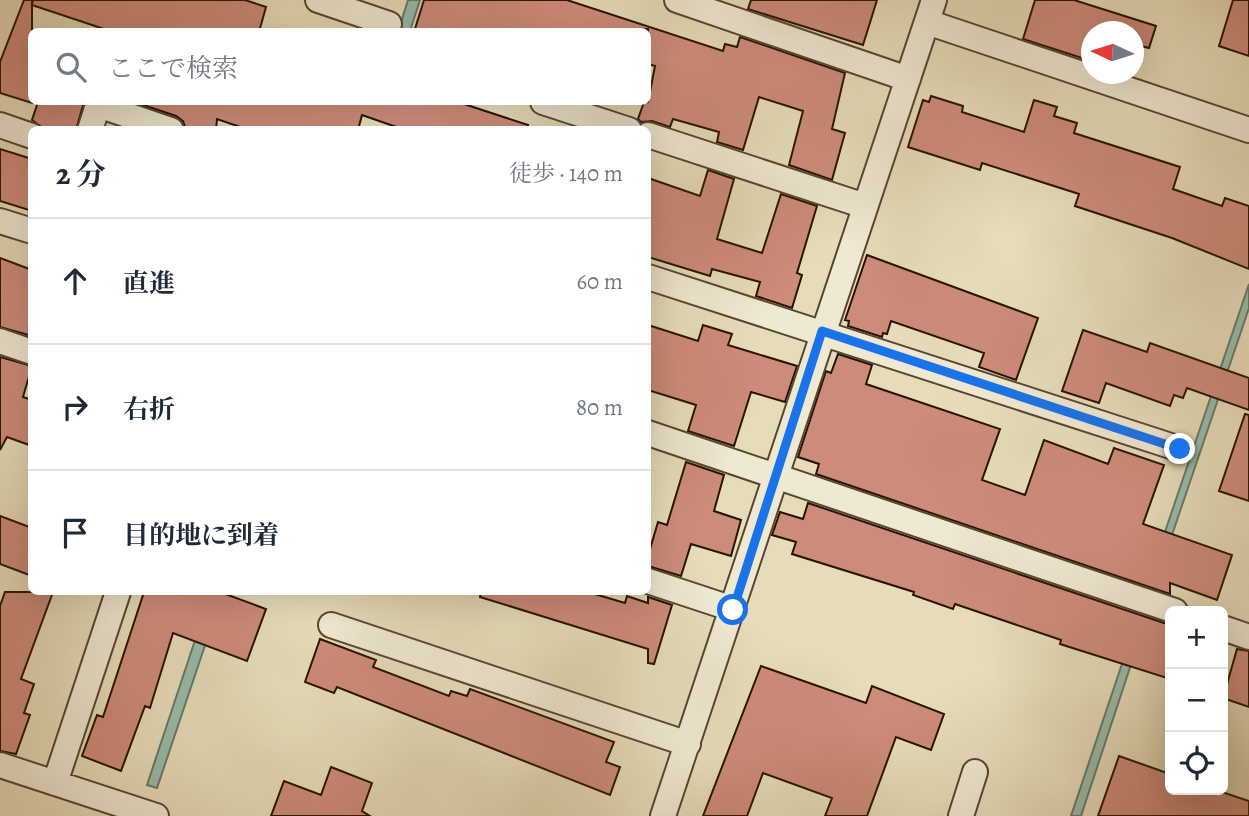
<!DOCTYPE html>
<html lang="ja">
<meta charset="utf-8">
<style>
:root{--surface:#fff;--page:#f6f6f7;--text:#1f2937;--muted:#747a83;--line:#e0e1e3}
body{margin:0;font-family:Alegreya,"Noto Serif JP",serif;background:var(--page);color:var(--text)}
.controls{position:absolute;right:21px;bottom:21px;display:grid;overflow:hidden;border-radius:10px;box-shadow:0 7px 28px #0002}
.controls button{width:63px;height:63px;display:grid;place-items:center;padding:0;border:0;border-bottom:2px solid var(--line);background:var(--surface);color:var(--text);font:35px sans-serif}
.compass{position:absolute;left:1081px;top:21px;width:63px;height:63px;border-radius:50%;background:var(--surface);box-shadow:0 7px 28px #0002;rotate:274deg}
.stop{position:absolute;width:21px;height:21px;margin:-16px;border:5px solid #1a73e8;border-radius:50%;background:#fff}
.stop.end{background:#1a73e8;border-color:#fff;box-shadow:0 2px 7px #0008}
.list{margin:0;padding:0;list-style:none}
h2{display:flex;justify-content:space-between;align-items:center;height:91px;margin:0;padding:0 28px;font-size:30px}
h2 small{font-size:23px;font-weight:400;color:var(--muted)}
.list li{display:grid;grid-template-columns:46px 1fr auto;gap:21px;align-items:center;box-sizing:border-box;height:126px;padding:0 28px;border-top:2px solid var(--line)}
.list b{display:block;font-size:26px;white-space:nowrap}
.list em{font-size:23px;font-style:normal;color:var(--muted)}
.icon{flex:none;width:38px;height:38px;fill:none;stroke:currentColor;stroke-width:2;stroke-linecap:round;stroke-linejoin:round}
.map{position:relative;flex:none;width:1249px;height:816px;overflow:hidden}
.search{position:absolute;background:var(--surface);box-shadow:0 7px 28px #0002;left:28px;top:28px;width:623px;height:77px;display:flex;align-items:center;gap:18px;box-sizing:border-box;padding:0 24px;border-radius:10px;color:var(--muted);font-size:26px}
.panel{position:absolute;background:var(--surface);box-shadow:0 7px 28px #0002;left:28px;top:126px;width:623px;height:469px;border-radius:10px}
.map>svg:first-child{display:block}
</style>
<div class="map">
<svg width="1249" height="816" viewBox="0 0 1249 816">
<rect width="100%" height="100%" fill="#e6dcb9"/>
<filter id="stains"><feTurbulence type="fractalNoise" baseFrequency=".00286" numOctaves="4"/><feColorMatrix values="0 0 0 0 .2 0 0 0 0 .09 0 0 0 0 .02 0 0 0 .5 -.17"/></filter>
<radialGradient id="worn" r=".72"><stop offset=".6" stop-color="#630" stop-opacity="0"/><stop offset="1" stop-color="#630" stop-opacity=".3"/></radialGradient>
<path fill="#96bcae" stroke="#6a7969" stroke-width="2" d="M408 0H420L410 31 398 32Z
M1249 284V308L1155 585 1148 582Z
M211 592H223L157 788 147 785Z
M1137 619 1145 622 1081 816H1071Z"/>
<path fill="#cd8b7a" stroke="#271401" stroke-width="2" d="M24 0H32V103L0 93V62Z
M33 0H245L266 7 259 32H113L32 5Z
M424 0H567L723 51 725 44 737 47 740 37 845 73 832 129 845 133 832 180 789 165 803 111 759 97 743 150 717 142 719 132 673 119 670 127 652 121 641 122 638 119 644 102H648L655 66 648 64V29L414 32Z
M751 0H877L863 45 748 9Z
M1035 0H1074L1156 26 1149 48 1133 44V32H1091V61L1023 39Z
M1233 0H1249V56L1219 46Z
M931 96 963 106 962 112 1024 132 1034 100 1057 107 1054 116 1077 123 1074 133 1180 167 1173 189 1222 206 1225 198 1249 206V269L1172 238 1075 206 1079 194 982 163 980 170 908 147 923 100 929 102Z
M38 102H84L76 130H45L32 120Z
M134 102H458L528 125 527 130H405L362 115 358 130H249L217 119 216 130H186L183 121 176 116Z
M0 149 32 159V211L0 201Z
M708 170 734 179 717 239 762 253 781 194 817 206 797 273 802 275 792 308 756 296 760 282 712 269 710 276 648 257V178L700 196Z
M867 255 1038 318 1016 380 979 367 984 353 891 321 887 334 883 333 882 337 848 326 849 321 845 320Z
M0 258 32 270V336L0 327Z
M648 325 698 341 703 325 732 334 728 345 797 366 785 402 751 392 734 446 688 431 696 405 648 390Z
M1083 330 1147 352 1150 343 1249 378V410L1187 388 1183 398 1174 395 1170 406 1106 383 1099 403 1062 391Z
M838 354 872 365 866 384 1000 429 982 480 1025 495 1044 440 1108 464 1114 448 1164 465 1143 524 1232 555 1217 600 1170 583V594L816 474 819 464 798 457 826 371 831 373Z
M0 357 32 366 23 397 32 400V446L7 437 0 450Z
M1245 414 1249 415V501L1219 491Z
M686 462 724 475 714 511 741 520 731 556 691 544 681 576 648 566V556L658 522 667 525Z
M808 503 1170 625V679L1060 644 1061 640 955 604 953 609 913 595 914 592 792 554 796 542 772 535 780 512 803 519Z
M0 516 32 528V576L0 564Z
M5 592H53L21 679 34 684 24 713 30 715 16 754 0 751V606Z
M144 592H220L266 609 247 661 173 633 150 708 145 706 121 771 82 756 97 715 103 717Z
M481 592H588L625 603 627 596 648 603V597L672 605 654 664 648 663V649L480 597Z
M320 639 376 660 373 667 449 696 451 691 467 696 470 689 614 742 606 762 620 767 610 795 337 687 334 693 305 682Z
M1237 649 1249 651V707L1223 698Z
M761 666 866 703 872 686 944 714 931 750 896 737 867 816H825L832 798 763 773 747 816H703Z
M1119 756 1170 774V790H1216L1249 801V816H1098Z
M331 767 372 783 362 811 370 816H271L284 781 321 795Z"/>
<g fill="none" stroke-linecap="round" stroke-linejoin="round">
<defs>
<path id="minor" d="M318 0 389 24
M677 0 908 79
M927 22 1249 130
M543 102 629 130
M0 125 32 136
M90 130 98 105 171 130
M648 135 865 206
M0 221 32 231
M648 277 1180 449
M0 341 32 352
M648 433 1175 611
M648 581 733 609
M331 625 688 744
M1223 628 1249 637
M0 765 156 816
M55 783 118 592
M663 816 934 0
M961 816 975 772"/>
</defs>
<use href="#minor" stroke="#57462f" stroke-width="28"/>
<use href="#minor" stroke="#efe8d2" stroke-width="24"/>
</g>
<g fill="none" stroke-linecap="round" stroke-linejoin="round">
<path stroke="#1a73e8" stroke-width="9" d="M733 610 822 331 1180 449"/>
</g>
<rect width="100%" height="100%" filter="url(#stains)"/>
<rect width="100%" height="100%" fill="url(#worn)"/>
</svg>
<div class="controls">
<button>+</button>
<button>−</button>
<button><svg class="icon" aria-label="locate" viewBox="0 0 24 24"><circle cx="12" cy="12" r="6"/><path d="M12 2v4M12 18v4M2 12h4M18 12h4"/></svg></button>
</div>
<svg class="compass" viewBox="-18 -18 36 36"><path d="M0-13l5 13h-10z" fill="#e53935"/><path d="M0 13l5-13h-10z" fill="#747a83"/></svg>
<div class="stop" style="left:733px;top:610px"></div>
<div class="stop end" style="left:1180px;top:449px"></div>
<div class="search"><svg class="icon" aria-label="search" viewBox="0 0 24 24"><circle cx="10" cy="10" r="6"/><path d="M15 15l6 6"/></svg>ここで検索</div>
<section class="panel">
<h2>2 分<small>徒歩 · 140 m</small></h2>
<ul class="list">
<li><svg class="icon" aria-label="ahead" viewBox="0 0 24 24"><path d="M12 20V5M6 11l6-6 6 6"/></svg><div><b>直進</b></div><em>60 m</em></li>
<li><svg class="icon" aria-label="right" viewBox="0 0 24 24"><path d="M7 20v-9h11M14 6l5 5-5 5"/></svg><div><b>右折</b></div><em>80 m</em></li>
<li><svg class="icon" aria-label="arrive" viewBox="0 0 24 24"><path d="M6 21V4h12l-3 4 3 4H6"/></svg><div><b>目的地に到着</b></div></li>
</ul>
</section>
</div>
